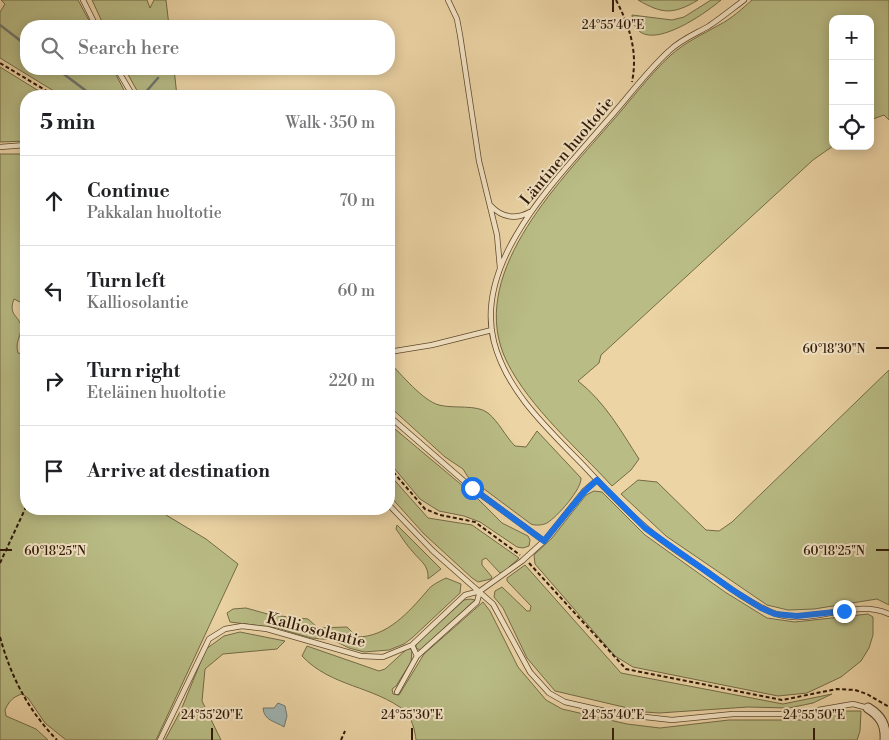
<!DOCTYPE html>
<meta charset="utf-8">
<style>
:root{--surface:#fff;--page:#f6f6f6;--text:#202124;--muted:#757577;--line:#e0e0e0}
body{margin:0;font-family:"Libre Bodoni",serif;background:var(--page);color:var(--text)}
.controls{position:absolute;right:15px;top:15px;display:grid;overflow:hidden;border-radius:10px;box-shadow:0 2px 12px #0003}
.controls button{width:45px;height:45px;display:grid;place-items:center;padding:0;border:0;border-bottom:1px solid var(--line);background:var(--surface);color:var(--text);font:25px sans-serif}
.stop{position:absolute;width:15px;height:15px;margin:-11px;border:4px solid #1a73e8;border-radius:50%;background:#fff}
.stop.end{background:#1a73e8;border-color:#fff;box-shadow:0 1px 5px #0008}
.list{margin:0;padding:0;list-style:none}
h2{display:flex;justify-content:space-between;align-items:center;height:65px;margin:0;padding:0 20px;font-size:21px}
h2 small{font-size:16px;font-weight:400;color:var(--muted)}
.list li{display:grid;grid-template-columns:32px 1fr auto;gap:15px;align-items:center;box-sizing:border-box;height:90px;padding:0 20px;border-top:1px solid var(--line)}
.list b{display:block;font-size:19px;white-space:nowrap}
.list p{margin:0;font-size:16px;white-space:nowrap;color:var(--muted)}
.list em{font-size:16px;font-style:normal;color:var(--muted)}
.icon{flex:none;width:28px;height:28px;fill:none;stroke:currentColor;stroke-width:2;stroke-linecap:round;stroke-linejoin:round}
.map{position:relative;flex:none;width:889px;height:740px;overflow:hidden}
.search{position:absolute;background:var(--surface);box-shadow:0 2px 12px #0003;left:20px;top:20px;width:375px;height:55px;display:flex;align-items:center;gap:12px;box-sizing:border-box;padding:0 18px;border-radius:20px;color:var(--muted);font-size:19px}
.panel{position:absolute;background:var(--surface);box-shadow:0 2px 12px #0003;left:20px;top:90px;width:375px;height:425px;border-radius:20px}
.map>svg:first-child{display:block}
</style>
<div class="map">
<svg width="889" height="740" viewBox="0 0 889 740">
<rect width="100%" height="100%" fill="#ecd4a5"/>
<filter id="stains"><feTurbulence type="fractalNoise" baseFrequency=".004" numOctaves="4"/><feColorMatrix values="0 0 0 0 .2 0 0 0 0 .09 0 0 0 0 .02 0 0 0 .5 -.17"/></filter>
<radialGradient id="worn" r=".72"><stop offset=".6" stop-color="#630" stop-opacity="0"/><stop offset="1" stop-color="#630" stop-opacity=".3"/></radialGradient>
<path fill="#b9bc85" stroke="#746a46" d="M1 0H78L92 26H26V69H113L127 96H62L0 58V12L5 4Z
M92 0H147L150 8 154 0H166L169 26H104Z
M638 0H698C673 15 662 14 638 0Z
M711 0H721C705 14 637 62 632 15L672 20 684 17Z
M752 0H889V120L884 115 870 120V19H833V146L813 160 601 355 599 363 578 381C605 402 621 431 639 459L631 470 612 486C578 449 530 408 507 362 465 277 557 185 608 126 629 103 648 76 671 55 684 43 703 34 719 25 731 19 742 9 752 0Z
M0 67 47 96H26V141L0 142Z
M125 69H174L177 96H140Z
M0 154H26V305L14 299C7 317 22 316 21 329 20 339 15 342 18 353L26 355V509H167L166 515 206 539 238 564 156 740H66L45 723 28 698 22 694C13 697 9 701 5 710L6 716 36 729 48 740H0Z
M389 362C401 374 423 401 439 405 453 409 477 404 488 413 499 422 505 436 515 446L526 447 537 431 581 478C582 489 557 517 547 523 543 525 536 526 531 524L468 477 463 469 445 457 389 406Z
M889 370V605L877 599 814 609 788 610 767 605 666 536 621 494 638 480 657 482 706 530 719 531 732 522Z
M389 424 476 497 502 523 528 536 530 540 529 546 523 548 517 547 480 522 464 516 439 511 420 499 389 462Z
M389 474 428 518 472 525 519 558 505 571 500 573 486 558 482 560V565L492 577 491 579 478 582 472 578 424 534 389 495Z
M594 491 602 492 645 535 725 592 767 618 795 622 868 614 873 617V635L869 648 861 661 841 677 807 693 778 696 633 667 615 656 535 564 534 555 552 538 586 495Z
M397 525 441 569 428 579C429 565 421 562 413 552 407 546 401 536 396 529Z
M525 565 621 673 783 704 832 694 813 703 789 708 748 707 659 713 645 712 555 691 527 658 503 608 494 597 495 591 502 587 527 611H530L531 606 507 581V578Z
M446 578 461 584 460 593 412 638 404 644 389 650 364 652 349 648 333 640 311 638 277 628 230 622 227 613 233 609 246 608 271 615 308 619 318 628 347 627 357 637C387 637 409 612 427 591 431 585 440 581 446 578Z
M470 599 475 600 420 650 416 648V644L464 600Z
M483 602 490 611 518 667 546 700 562 709 627 724 660 728 729 720H809L839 711H861L860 731 857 740H416C415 731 412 718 405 711 374 686 331 687 302 656L307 646 379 671 385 669 408 648 412 650 411 662 396 686 392 689 393 694 399 695 424 654Z
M240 632 285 641 277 649 223 654 205 669 202 701 221 740H165L181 710 206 649 224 636Z"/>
<path fill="#9fb5b3" stroke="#72776e" d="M278 703 285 706 287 716 284 727C275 721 264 721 263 708H274Z"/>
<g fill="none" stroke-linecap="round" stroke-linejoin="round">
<path stroke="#72776e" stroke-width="2.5" d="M0 25 26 45
M57 69 93 96
M144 94 158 78"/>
<defs>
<path id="lane" d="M83 0 96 26
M448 0 457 19 460 35 479 161 497 235 500 268
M744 0C732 9 721 18 709 26 695 34 680 40 669 51 645 73 626 100 605 123 557 179 473 261 494 342 507 392 548 429 583 465 602 486 623 507 644 526 663 543 686 557 706 571 727 586 748 602 771 612 809 629 851 597 889 614
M117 69 133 96
M0 147 26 145
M490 205C502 218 515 220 530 212
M389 352 432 345 492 330
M389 416 472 488 544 541
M389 505 433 551 493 604 530 672 549 693 565 702 618 714 672 720 733 714H795L853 704 868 708
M417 656 477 602 480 591
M397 692 417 656 412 645
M160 740 209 639 225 629 242 626 267 629 361 656 383 657 412 645 465 595 480 591 522 561 544 541 584 491 597 480"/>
<path id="street" d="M868 708C881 716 886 725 885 740"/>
</defs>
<use href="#lane" stroke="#5e482e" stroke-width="6"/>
<use href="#street" stroke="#5e482e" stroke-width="11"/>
<path stroke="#2e1907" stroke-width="2" stroke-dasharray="4 2.5" stroke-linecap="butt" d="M616 0C630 27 638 52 632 82
M0 63 55 96
M389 467 425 509 440 515 475 522 520 555
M0 563 26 507
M529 563 626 669 782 700 837 689 855 690 867 694 889 707
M0 637C11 677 28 710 57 740
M341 740 345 731"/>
<use href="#lane" stroke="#f3e3c4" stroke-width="4.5"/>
<use href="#street" stroke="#f3e3c4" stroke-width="9"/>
</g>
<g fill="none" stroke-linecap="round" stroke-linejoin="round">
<path stroke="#1a73e8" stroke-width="6" d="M472 488 544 541 584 492 597 480 645 528 731 589 761 608 775 614 797 616 844 611"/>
</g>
<path fill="none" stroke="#2e1907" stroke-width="2" d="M613 0V12M876 348H889M0 550H12M876 550H889M212 728V740M412 728V740M613 728V740M814 728V740"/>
<g text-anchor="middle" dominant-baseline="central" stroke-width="4" stroke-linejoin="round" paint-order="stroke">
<g font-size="16" fill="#2e1907" stroke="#f3e3c4">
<text transform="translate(567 151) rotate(-50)">Läntinen huoltotie</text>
<text transform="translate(316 630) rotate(14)">Kalliosolantie</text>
</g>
</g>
<g font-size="12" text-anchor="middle" fill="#2e1907" stroke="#f3e3c4" stroke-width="4" stroke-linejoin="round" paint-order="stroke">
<text x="613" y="29">24°55'40"E</text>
<text x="834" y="353">60°18'30"N</text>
<text x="55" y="555">60°18'25"N</text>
<text x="834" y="555">60°18'25"N</text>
<text x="212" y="719">24°55'20"E</text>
<text x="412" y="719">24°55'30"E</text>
<text x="613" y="719">24°55'40"E</text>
<text x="814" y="719">24°55'50"E</text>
</g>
<rect width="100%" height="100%" filter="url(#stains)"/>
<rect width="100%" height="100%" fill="url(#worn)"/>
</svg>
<div class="controls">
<button>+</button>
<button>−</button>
<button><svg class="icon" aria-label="locate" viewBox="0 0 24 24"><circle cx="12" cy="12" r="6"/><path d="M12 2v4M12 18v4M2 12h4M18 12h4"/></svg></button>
</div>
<div class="stop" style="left:472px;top:488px"></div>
<div class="stop end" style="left:844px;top:611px"></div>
<div class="search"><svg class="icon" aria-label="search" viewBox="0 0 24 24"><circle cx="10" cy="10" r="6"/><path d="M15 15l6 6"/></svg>Search here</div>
<section class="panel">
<h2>5 min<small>Walk · 350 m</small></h2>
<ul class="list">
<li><svg class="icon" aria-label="ahead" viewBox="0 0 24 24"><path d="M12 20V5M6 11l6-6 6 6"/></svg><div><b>Continue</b><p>Pakkalan huoltotie</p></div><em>70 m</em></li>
<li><svg class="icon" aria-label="left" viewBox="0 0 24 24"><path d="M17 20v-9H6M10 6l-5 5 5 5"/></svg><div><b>Turn left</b><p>Kalliosolantie</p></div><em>60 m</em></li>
<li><svg class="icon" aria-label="right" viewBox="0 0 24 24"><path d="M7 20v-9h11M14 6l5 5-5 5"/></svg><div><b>Turn right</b><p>Eteläinen huoltotie</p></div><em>220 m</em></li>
<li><svg class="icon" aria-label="arrive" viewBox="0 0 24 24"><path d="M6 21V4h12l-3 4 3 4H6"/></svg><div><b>Arrive at destination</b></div></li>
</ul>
</section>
</div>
